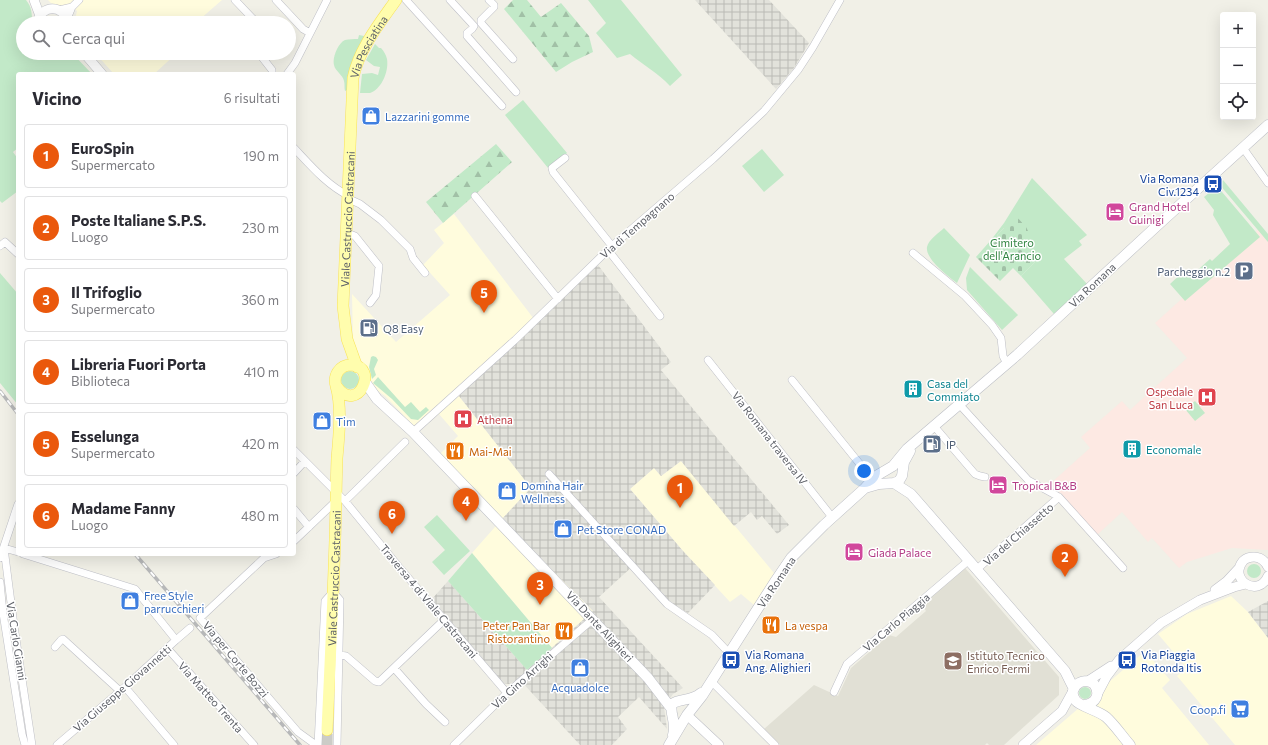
<!DOCTYPE html>
<html lang="it">
<meta charset="utf-8">
<style>
:root{--surface:#fff;--page:#f2f2f3;--text:#2b2b33;--muted:#7c7c81;--line:#e1e1e2;--accent:#ea580c}
body{margin:0;font-family:Commissioner,sans-serif;background:var(--page);color:var(--text)}
.controls{position:absolute;right:12px;top:12px;display:grid;overflow:hidden;border-radius:4px;box-shadow:0 4px 16px #0002}
.controls button{width:36px;height:36px;display:grid;place-items:center;padding:0;border:0;border-bottom:1px solid var(--line);background:var(--surface);color:var(--text);font:20px sans-serif}
.you{position:absolute;left:864px;top:471px;width:14px;height:14px;margin:-10px;border:3px solid #fff;border-radius:50%;background:#1a73e8;box-shadow:0 0 0 6px #1a73e833}
.badge{display:grid;place-items:center;width:26px;height:26px;border-radius:50%;background:var(--accent);color:#fff;font-size:13px;font-weight:700}
.pin{position:absolute;translate:-50% -33px;filter:drop-shadow(0 1px 2px #0008)}
.pin::after{content:'';position:absolute;top:21px;width:14px;height:12px;background:inherit;clip-path:polygon(0 0,100% 0,50% 100%)}
.list{margin:0;padding:0;list-style:none}
h2{display:flex;justify-content:space-between;align-items:center;height:52px;margin:0;padding:0 16px;font-size:17px}
h2 small{font-size:13px;font-weight:400;color:var(--muted)}
.list li{display:grid;grid-template-columns:26px 1fr auto;gap:12px;align-items:center;box-sizing:border-box;height:64px;margin:0 8px 8px;padding:0 8px;border:1px solid var(--line);border-radius:4px}
.list b{display:block;font-size:15px;white-space:nowrap}
.list p{margin:0;font-size:13px;white-space:nowrap;color:var(--muted)}
.list em{font-size:13px;font-style:normal;color:var(--muted)}
.icon{flex:none;width:22px;height:22px;fill:none;stroke:currentColor;stroke-width:2;stroke-linecap:round;stroke-linejoin:round}
.map{position:relative;flex:none;width:1268px;height:745px;overflow:hidden}
.search{position:absolute;background:var(--surface);box-shadow:0 4px 16px #0002;left:16px;top:16px;width:280px;height:44px;display:flex;align-items:center;gap:10px;box-sizing:border-box;padding:0 14px;border-radius:22px;color:var(--muted);font-size:15px}
.panel{position:absolute;background:var(--surface);box-shadow:0 4px 16px #0002;left:16px;top:72px;width:280px;height:484px;border-radius:4px}
.map>svg:first-child{display:block}
</style>
<div class="map">
<svg width="1268" height="745" viewBox="0 0 1268 745">
<defs>
<pattern id="industrial-grid" width="8" height="8" patternUnits="userSpaceOnUse"><rect width="8" height="8" fill="#e2e2db"/><path d="M0 4h8M4 0v8" fill="none" stroke="#babbb5"/></pattern>
<pattern id="forest-firs" width="22" height="20" patternUnits="userSpaceOnUse"><rect width="22" height="20" fill="#c2e9c8"/><path d="M5 1l3.5 6h-7zM16 11l3.5 6h-7z" fill="#a1c0a6"/></pattern>
<pattern id="cemetery-stones" width="16" height="16" patternUnits="userSpaceOnUse"><rect width="16" height="16" fill="#c2e9c8"/><path d="M2 7V4a2 2 0 0 1 4 0v3zM10 15v-3a2 2 0 0 1 4 0v3z" fill="#a1c0a6"/></pattern>
</defs>
<rect width="100%" height="100%" fill="#f1f0e7"/>
<path fill="#fffcdd" d="M48 0H222L199 20 201 23H74L77 11 71 5 62 7 51 3Z
M95 53H177L154 74H114Z
M454 214 537 323 459 396 531 488 502 519 593 611 552 648 472 553 502 519 440 454 458 436 439 414 419 431 385 396 371 386 367 369 356 354 353 345 352 294 396 342 450 295 423 265 444 243 434 230Z
M681 461 774 573 754 605 741 594 730 602 683 551 630 489 654 468 661 476Z
M1231 596 1248 612 1268 638V745H1235L1177 676 1186 667 1158 634 1187 614Z
M1145 651 1170 680 1162 688 1209 745H1036Z"/>
<path fill="url(#industrial-grid)" d="M695 0H769L809 43 794 68 776 89Z
M598 265 671 362 661 370 789 525 777 534 762 516 757 520 751 512 734 526 681 461 661 476 654 468 630 489 683 551 715 585 688 613 668 601 634 565 599 597 683 688 673 694 664 707 667 729 639 697 618 717 627 729 612 745H580L519 679 509 684 502 683 432 599 448 581 527 670 593 611 502 519 531 488 459 396Z
M1268 601V638L1248 612Z"/>
<path fill="#e1e0d5" d="M965 568 1059 677V695L1004 745H989L987 743 985 745H780L764 729 814 685 838 696 851 668 889 635 896 637 926 611 922 605Z"/>
<path fill="#fde9e3" d="M1260 228 1268 237V550L1232 548 1187 562 1179 568 1152 538 1148 542 1122 512 1097 535 1051 483 1090 448 1081 437 1122 401 1130 410 1187 358 1155 323Z"/>
<path fill="#c2e9c8" d="M0 0H26C32 7 32 14 32 23H23V53H72L92 74H18V148L13 152 18 159V191L2 203 0 201Z
M588 0H621L682 75 670 86C658 73 643 65 630 54L617 58 596 33 606 23Z
M359 35 364 36 365 38C353 54 348 70 347 90L345 91C344 88 345 84 344 81 343 75 335 71 334 65 332 58 338 43 345 40 349 39 354 39 358 39Z
M375 44 379 48H381C384 51 386 55 387 59 389 71 382 89 370 93 367 93 363 93 360 93L362 74 372 73 378 75 380 67 374 66 366 60Z
M523 100 567 153 548 168 505 115Z
M762 149 784 175 764 192 742 166Z
M1032 178 1087 235 1079 241 1082 245 1064 259 1088 285 1054 314 1021 276 1036 261 1004 228 997 235 998 236 993 242 991 240 1004 223Z
M1223 180 1268 234V242L1219 184Z
M1217 186 1260 237 1185 301 1170 284 1185 270 1191 276 1210 259 1212 261 1230 244 1213 215 1214 210 1204 197Z
M944 228 970 255 957 283C949 277 925 259 927 247 928 240 939 233 944 228Z
M970 267 1018 315 1002 330 967 290 966 278Z
M0 273 18 294V405L0 383Z
M373 356 376 357 378 360 374 369 376 375 372 379 369 367 371 357Z
M341 380a9 9 0 1 1 18 0a9 9 0 1 1-18 0Z
M378 377 405 407 411 402 420 412 426 407 429 410 418 420 411 419 392 399 373 383Z
M1195 401 1205 413 1195 421 1185 409Z
M437 515 470 551 444 575 432 562 445 550 424 527Z
M472 553 552 648 527 670 448 581Z
M1247 571a7 7 0 1 1 14 0a7 7 0 1 1-14 0Z
M1079 693a6 6 0 1 1 12 0a6 6 0 1 1-12 0Z"/>
<path fill="url(#forest-firs)" d="M513 0H527L541 17 561 3 589 36 593 52 572 62 556 72 504 9Z
M496 144 512 162 443 223 426 202Z"/>
<path fill="url(#cemetery-stones)" d="M1015 215 1026 227 1034 243 1031 246 1034 250 1029 254 1036 261 1021 276 1013 268 1000 281 976 257 991 240 993 242 998 236 997 235 1004 228 1003 227Z"/>
<g fill="none" stroke-linecap="round" stroke-linejoin="round">
<path stroke="#ccccc7" stroke-width="11" stroke-dasharray="11 5.5" stroke-linecap="butt" d="M327 745V730"/>
<defs>
<path id="minor" d="M235 0 257 23
M276 0 303 29 310 33
M406 0 502 106
M450 0 474 26 472 29 467 33V36L516 92
M489 0 494 5V7L481 20V23L513 59
M72 7 79 0
M59 10 72 7 67 19
M261 53V56L272 70V74
M287 74 295 63 327 0
M294 148C311 166 327 185 349 196
M1243 148 1268 183
M565 158 552 168 553 172 612 246
M475 196 558 299
M349 199 360 204 381 220 410 249 413 258 425 273
M347 233 355 236 379 266 376 295 370 303
M0 246 5 242 18 254
M608 250 660 316
M913 253 965 296 992 325 1001 338 1003 356 1007 364
M708 360 832 517
M792 380 872 479
M959 404 1028 480 1059 497 1123 568
M934 426 975 474 980 476 985 477
M413 432 515 340 612 246 713 159 764 111 798 70 813 47 840 0
M294 450 345 501 399 567 507 693
M294 473 305 461
M549 474 667 604 712 635 729 653
M345 501 405 442
M294 509 309 527
M294 541 335 502
M4 548 14 626 32 745
M4 548 18 552
M23 554 135 589 176 640 125 687 57 745
M276 554 264 558 200 618 298 732 316 745
M0 558 18 504
M976 570 1059 497
M0 582 3 613 22 734 25 745
M176 640 190 628
M55 647 61 640 63 639 120 691
M167 648 254 745
M340 655 346 656 375 681 379 682 444 620
M394 668 426 704 445 722
M711 681 775 745
M125 687 174 745
M834 692 847 664 968 561
M318 745 325 601 333 592 340 600 337 745
M454 745 507 693 593 619"/>
<path id="tertiary" d="M34 0 40 16
M37 23C41 4 64 4 68 23
M84 53 102 74
M1268 567C1265 561 1261 557 1254 557 1250 557 1246 558 1243 561 1228 579 1258 599 1268 576
M1215 590 1227 581 1240 567
M1088 681 1111 666
M1098 693 1107 676 1119 660 1161 623 1200 600 1234 587 1246 584
M687 715 719 745
M1023 745 1062 711 1073 691"/>
<path id="secondary" d="M365 382 377 399 413 432 648 678 671 708
M894 483 911 494 1065 671 1074 689
M865 488 879 484 894 483 899 481 902 476 904 462 910 451
M1085 705C1096 703 1101 694 1094 684 1082 675 1066 689 1076 701 1080 706 1099 711 1106 717 1115 725 1122 736 1130 745
M673 735C677 722 669 713 672 704 680 698 690 702 701 693
M669 745 687 715 702 696 776 580 791 558 824 525 865 488 876 476 893 466 907 449 1017 355 1160 223 1268 125"/>
<g id="primary">
<path id="s1" d="M357 367 347 339 343 306 353 78C359 49 379 24 396 0"/>
<path id="s2" d="M327 730C330 667 333 603 335 540 336 513 336 486 337 458 339 437 342 407 336 386 333 376 339 365 351 365 380 366 358 415 337 387"/>
</g>
</defs>
<use href="#minor" stroke="#bebfc6" stroke-width="8"/>
<use href="#tertiary" stroke="#bebfc6" stroke-width="10"/>
<use href="#secondary" stroke="#bcbec5" stroke-width="11"/>
<use href="#primary" stroke="#f9e357" stroke-width="12"/>
<use href="#minor" stroke="#fff" stroke-width="7"/>
<use href="#tertiary" stroke="#fff" stroke-width="9"/>
<use href="#secondary" stroke="#fff" stroke-width="10"/>
<use href="#primary" stroke="#fffdad" stroke-width="11"/>
<defs>
<path id="rail" d="M0 391 18 414
M135 554 300 745"/>
</defs>
<use href="#rail" stroke="#b7b8b9" stroke-width="3.5"/>
<use href="#rail" stroke="#fff" stroke-width="2" stroke-dasharray="6" stroke-linecap="butt"/>
</g>
<defs>
<symbol id="shop-square" viewBox="-11 -11 22 22"><rect x="-9" y="-9" width="18" height="18" rx="4" fill="#3f7fe0" stroke="#fff"/><path d="M-5-2.5h2.3a2.7 3.5 0 0 1 5.4 0H5L5.5 6h-11ZM-1.5-2.5h3a1.5 2.3 0 0 0-3 0Z" fill="#fff"/></symbol>
<symbol id="bus-square" viewBox="-11 -11 22 22"><rect x="-9" y="-9" width="18" height="18" rx="4" fill="#1a4fb4" stroke="#fff"/><path d="M-5-6H5V4H4V6H2V4H-2V6H-4V4H-5ZM-3.5-4V0h7V-4ZM-3.5 1.2v1.5H-2V1.2ZM2 1.2v1.5H3.5V1.2Z" fill="#fff"/></symbol>
<symbol id="hotel-square" viewBox="-11 -11 22 22"><rect x="-9" y="-9" width="18" height="18" rx="4" fill="#d1479c" stroke="#fff"/><path d="M-6-4.5h1.5V1H6V5H4.5V3h-9V5H-6ZM-4 0a1.8 1.8 0 1 1 3.6 0ZM.5 0V-2.5h3Q6-2.5 6 0Z" fill="#fff"/></symbol>
<symbol id="parking-square" viewBox="-11 -11 22 22"><rect x="-9" y="-9" width="18" height="18" rx="4" fill="#5c6f8a" stroke="#fff"/><path d="M-3.5-5.5H1a3.5 3.5 0 0 1 0 7H-1V5.5H-3.5ZM-1-3.4V-.6H.8a1.4 1.4 0 0 0 0-2.8Z" fill="#fff"/></symbol>
<symbol id="fuel-square" viewBox="-11 -11 22 22"><rect x="-9" y="-9" width="18" height="18" rx="4" fill="#5c6f8a" stroke="#fff"/><path d="M-5.5-6h7V0h2V4h1.3V-2.5L3-4.5l.8-.8L6-3V5H2.5V1h-1V6h-7ZM-4.2-4.7v3.2H.2V-4.7Z" fill="#fff"/></symbol>
<symbol id="building-square" viewBox="-11 -11 22 22"><rect x="-9" y="-9" width="18" height="18" rx="4" fill="#0f9aa8" stroke="#fff"/><path d="M-4-6H4V6H1V3H-1V6H-4ZM-2.5-4.3h1.7v1.8h-1.7ZM.8-4.3h1.7v1.8H.8ZM-2.5-1h1.7V.8h-1.7ZM.8-1h1.7V.8H.8Z" fill="#fff"/></symbol>
<symbol id="hospital-square" viewBox="-11 -11 22 22"><rect x="-9" y="-9" width="18" height="18" rx="4" fill="#e0444e" stroke="#fff"/><path d="M-5-5h3v3.5h4V-5h3V5h-3V1.5h-4V5h-3Z" fill="#fff"/></symbol>
<symbol id="restaurant-square" viewBox="-11 -11 22 22"><rect x="-9" y="-9" width="18" height="18" rx="4" fill="#e8710a" stroke="#fff"/><path d="M-5-6h1v4h1v-4h1v4h1v-4h1v5L-1.5 .5V6h-2V.5L-5-1ZM5-6V6H3V1.5H1.5Q1.5-4 5-6Z" fill="#fff"/></symbol>
<symbol id="school-square" viewBox="-11 -11 22 22"><rect x="-9" y="-9" width="18" height="18" rx="4" fill="#8d6e63" stroke="#fff"/><path d="M0-5L7-2L0 1L-7-2ZM-4 1L0 2.5L4 1V4Q0 6-4 4Z" fill="#fff"/></symbol>
<symbol id="supermarket-square" viewBox="-11 -11 22 22"><rect x="-9" y="-9" width="18" height="18" rx="4" fill="#3f7fe0" stroke="#fff"/><path d="M-6-5.5h2.5l.6 2H6L4.5 2H-2.5L-4.4-4H-6ZM-1.5 3.2a1.3 1.3 0 1 0 .1 0ZM3 3.2a1.3 1.3 0 1 0 .1 0Z" fill="#fff"/></symbol>
</defs>
<g fill-rule="evenodd">
<use href="#shop-square" x="360" y="105" width="22" height="22"/>
<use href="#bus-square" x="1202" y="173" width="22" height="22"/>
<use href="#hotel-square" x="1104" y="201" width="22" height="22"/>
<use href="#parking-square" x="1233" y="260" width="22" height="22"/>
<use href="#fuel-square" x="358" y="317" width="22" height="22"/>
<use href="#building-square" x="902" y="378" width="22" height="22"/>
<use href="#hospital-square" x="1196" y="386" width="22" height="22"/>
<use href="#hospital-square" x="452" y="408" width="22" height="22"/>
<use href="#shop-square" x="311" y="410" width="22" height="22"/>
<use href="#fuel-square" x="921" y="433" width="22" height="22"/>
<use href="#building-square" x="1121" y="438" width="22" height="22"/>
<use href="#restaurant-square" x="444" y="440" width="22" height="22"/>
<use href="#hotel-square" x="987" y="474" width="22" height="22"/>
<use href="#shop-square" x="496" y="480" width="22" height="22"/>
<use href="#shop-square" x="552" y="518" width="22" height="22"/>
<use href="#hotel-square" x="843" y="541" width="22" height="22"/>
<use href="#shop-square" x="119" y="590" width="22" height="22"/>
<use href="#restaurant-square" x="760" y="614" width="22" height="22"/>
<use href="#restaurant-square" x="553" y="620" width="22" height="22"/>
<use href="#bus-square" x="720" y="649" width="22" height="22"/>
<use href="#bus-square" x="1116" y="649" width="22" height="22"/>
<use href="#school-square" x="942" y="650" width="22" height="22"/>
<use href="#shop-square" x="569" y="657" width="22" height="22"/>
<use href="#supermarket-square" x="1229" y="698" width="22" height="22"/>
</g>
<g text-anchor="middle" dominant-baseline="central" stroke-width="3" stroke-linejoin="round" paint-order="stroke">
<g font-size="11" fill="#5e6168" stroke="#fff">
<text stroke="none"><textPath href="#s1" startOffset="326">Via Pesciatina</textPath></text>
<text stroke="none"><textPath href="#s1" startOffset="150">Viale Castruccio Castracani</textPath></text>
<text transform="translate(637 225) rotate(-41)">Via di Tempagnano</text>
<text transform="translate(1092 285) rotate(-43)">Via Romana</text>
<text transform="translate(770 438) rotate(52)">Via Romana traversa IV</text>
<text transform="translate(1018 534) rotate(-41)">Via del Chiassetto</text>
<text stroke="none"><textPath href="#s2" startOffset="152">Viale Castruccio Castracani</textPath></text>
<text transform="translate(776 582) rotate(-56)">Via Romana</text>
<text transform="translate(429 601) rotate(50)">Traversa 4 di Viale Castracani</text>
<text transform="translate(896 622) rotate(-40)">Via Carlo Piaggia</text>
<text transform="translate(600 626) rotate(47)">Via Dante Alighieri</text>
<text transform="translate(17 641) rotate(81)">Via Carlo Gianni</text>
<text transform="translate(236 659) rotate(50)">Via per Corte Bozzi</text>
<text transform="translate(522 680) rotate(-42)">Via Gino Arrighi</text>
<text transform="translate(122 688) rotate(-41)">Via Giuseppe Giovannetti</text>
<text transform="translate(211 697) rotate(48)">Via Matteo Trenta</text>
</g>
<g font-size="11" fill="#366cbe" stroke="#fff" text-anchor="start">
<text x="385" y="116">Lazzarini gomme</text>
<text x="336" y="421">Tim</text>
<text x="521" y="485">Domina Hair<tspan x="521" dy="13">Wellness</tspan></text>
<text x="577" y="529">Pet Store CONAD</text>
<text x="144" y="595">Free Style<tspan x="144" dy="13">parrucchieri</tspan></text>
<text x="580" y="687" text-anchor="middle">Acquadolce</text>
<text x="1226" y="709" text-anchor="end">Coop.fi</text>
</g>
<g font-size="11" fill="#164399" stroke="#fff" text-anchor="start">
<text x="1199" y="178" text-anchor="end">Via Romana<tspan x="1199" dy="13">Civ.1234</tspan></text>
<text x="745" y="654">Via Romana<tspan x="745" dy="13">Ang. Alighieri</tspan></text>
<text x="1141" y="654">Via Piaggia<tspan x="1141" dy="13">Rotonda Itis</tspan></text>
</g>
<g font-size="11" fill="#b23c85" stroke="#fff" text-anchor="start">
<text x="1129" y="206">Grand Hotel<tspan x="1129" dy="13">Guinigi</tspan></text>
<text x="1012" y="485">Tropical B&amp;B</text>
<text x="868" y="552">Giada Palace</text>
</g>
<g font-size="11" fill="#308440" stroke="#fff">
<text x="1012" y="242">Cimitero<tspan x="1012" dy="13">dell'Arancio</tspan></text>
</g>
<g font-size="11" fill="#4e5e75" stroke="#fff" text-anchor="start">
<text x="1230" y="271" text-anchor="end">Parcheggio n.2</text>
<text x="383" y="328">Q8 Easy</text>
<text x="946" y="444">IP</text>
</g>
<g font-size="11" fill="#0d838f" stroke="#fff" text-anchor="start">
<text x="927" y="383">Casa del<tspan x="927" dy="13">Commiato</tspan></text>
<text x="1146" y="449">Economale</text>
</g>
<g font-size="11" fill="#be3a42" stroke="#fff" text-anchor="end">
<text x="1193" y="391">Ospedale<tspan x="1193" dy="13">San Luca</tspan></text>
<text x="477" y="419" text-anchor="start">Athena</text>
</g>
<g font-size="11" fill="#c56008" stroke="#fff" text-anchor="start">
<text x="469" y="451">Mai-Mai</text>
<text x="550" y="625" text-anchor="end">Peter Pan Bar<tspan x="550" dy="13">Ristorantino</tspan></text>
<text x="785" y="625">La vespa</text>
</g>
<g font-size="11" fill="#785e54" stroke="#fff" text-anchor="start">
<text x="967" y="655">Istituto Tecnico<tspan x="967" dy="13">Enrico Fermi</tspan></text>
</g>
</g>
</svg>
<div class="controls">
<button>+</button>
<button>−</button>
<button><svg class="icon" aria-label="locate" viewBox="0 0 24 24"><circle cx="12" cy="12" r="6"/><path d="M12 2v4M12 18v4M2 12h4M18 12h4"/></svg></button>
</div>
<div class="you"></div>
<div class="pin badge" style="left:680px;top:508px">1</div>
<div class="pin badge" style="left:1065px;top:577px">2</div>
<div class="pin badge" style="left:540px;top:605px">3</div>
<div class="pin badge" style="left:466px;top:521px">4</div>
<div class="pin badge" style="left:484px;top:313px">5</div>
<div class="pin badge" style="left:392px;top:534px">6</div>
<div class="search"><svg class="icon" aria-label="search" viewBox="0 0 24 24"><circle cx="10" cy="10" r="6"/><path d="M15 15l6 6"/></svg>Cerca qui</div>
<section class="panel">
<h2>Vicino<small>6 risultati</small></h2>
<ul class="list">
<li><span class="badge">1</span><div><b>EuroSpin</b><p>Supermercato</p></div><em>190 m</em></li>
<li><span class="badge">2</span><div><b>Poste Italiane S.P.S.</b><p>Luogo</p></div><em>230 m</em></li>
<li><span class="badge">3</span><div><b>Il Trifoglio</b><p>Supermercato</p></div><em>360 m</em></li>
<li><span class="badge">4</span><div><b>Libreria Fuori Porta</b><p>Biblioteca</p></div><em>410 m</em></li>
<li><span class="badge">5</span><div><b>Esselunga</b><p>Supermercato</p></div><em>420 m</em></li>
<li><span class="badge">6</span><div><b>Madame Fanny</b><p>Luogo</p></div><em>480 m</em></li>
</ul>
</section>
</div>
